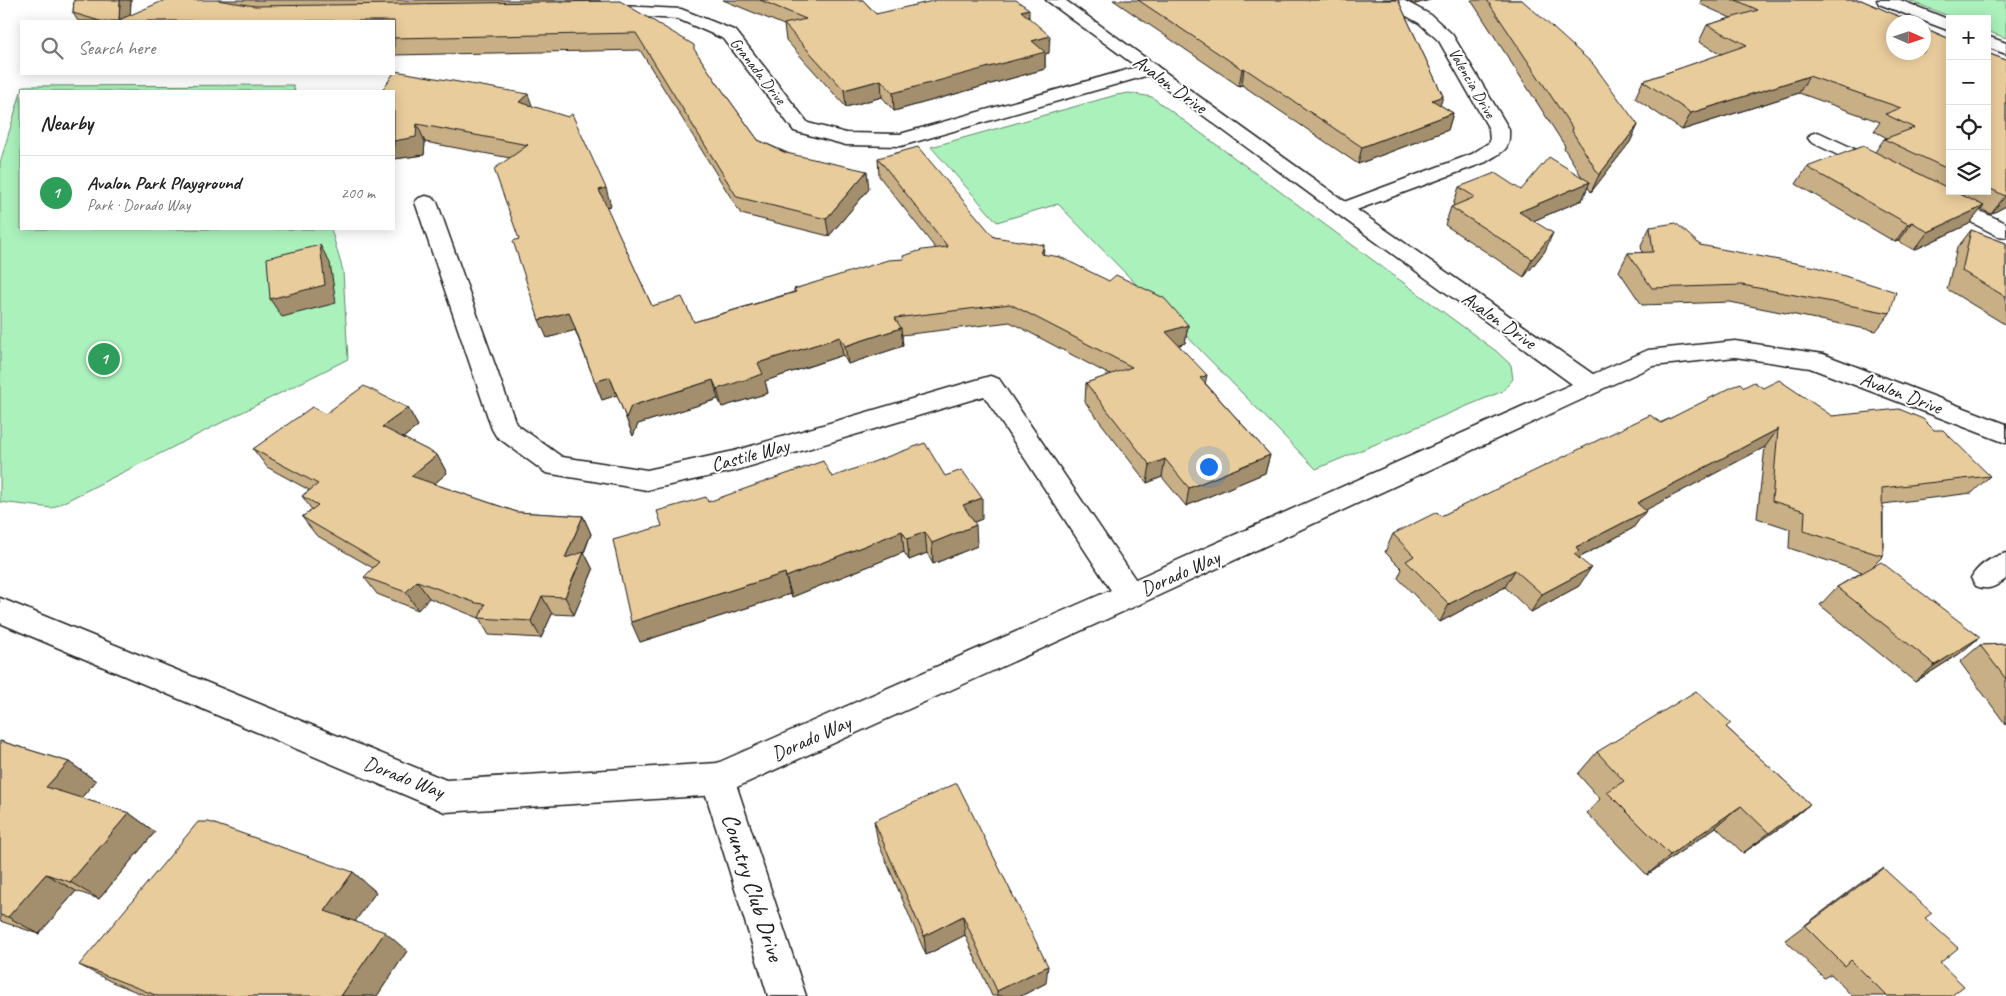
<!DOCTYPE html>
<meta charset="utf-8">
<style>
:root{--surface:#fff;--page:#f2f2f2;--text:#222;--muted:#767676;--line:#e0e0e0;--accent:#1a73e8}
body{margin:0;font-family:Caveat,sans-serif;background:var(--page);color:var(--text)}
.controls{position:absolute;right:15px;top:15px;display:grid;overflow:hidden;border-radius:0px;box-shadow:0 2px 12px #0003}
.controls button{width:45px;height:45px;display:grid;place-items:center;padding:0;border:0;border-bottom:1px solid var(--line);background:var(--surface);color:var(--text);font:25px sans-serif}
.compass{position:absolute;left:1886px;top:15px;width:45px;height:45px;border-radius:50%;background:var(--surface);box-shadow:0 2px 12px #0003;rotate:93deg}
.you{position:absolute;left:1208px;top:466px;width:18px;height:18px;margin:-12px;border:4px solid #fff;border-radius:50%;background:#1a73e8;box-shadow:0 0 0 8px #1a73e833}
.badge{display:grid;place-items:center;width:32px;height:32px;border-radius:50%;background:var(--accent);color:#fff;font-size:16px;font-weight:700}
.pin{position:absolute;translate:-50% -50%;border:2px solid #fff;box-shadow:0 1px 5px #0006}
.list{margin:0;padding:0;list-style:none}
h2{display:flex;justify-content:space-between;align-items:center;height:65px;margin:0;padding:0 20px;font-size:21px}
h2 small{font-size:16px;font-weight:400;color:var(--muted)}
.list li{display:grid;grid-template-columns:32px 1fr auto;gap:15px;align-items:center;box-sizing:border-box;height:75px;padding:0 20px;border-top:1px solid var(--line)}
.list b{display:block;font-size:19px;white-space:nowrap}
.list p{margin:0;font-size:16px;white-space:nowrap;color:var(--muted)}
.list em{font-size:16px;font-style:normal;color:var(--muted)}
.icon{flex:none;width:28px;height:28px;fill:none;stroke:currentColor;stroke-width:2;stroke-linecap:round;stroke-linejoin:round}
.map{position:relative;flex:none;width:2006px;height:996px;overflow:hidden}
.search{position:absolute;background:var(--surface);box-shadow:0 2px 12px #0003;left:20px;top:20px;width:375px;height:55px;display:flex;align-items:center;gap:12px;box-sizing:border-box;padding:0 18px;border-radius:0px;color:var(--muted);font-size:19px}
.panel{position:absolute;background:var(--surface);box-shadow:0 2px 12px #0003;left:20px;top:90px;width:375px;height:140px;border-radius:0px}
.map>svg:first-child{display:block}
</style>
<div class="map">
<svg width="2006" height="996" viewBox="0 0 2006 996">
<rect width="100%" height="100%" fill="#fff"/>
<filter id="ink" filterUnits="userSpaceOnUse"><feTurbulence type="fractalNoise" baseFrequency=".02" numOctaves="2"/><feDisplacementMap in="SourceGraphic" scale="10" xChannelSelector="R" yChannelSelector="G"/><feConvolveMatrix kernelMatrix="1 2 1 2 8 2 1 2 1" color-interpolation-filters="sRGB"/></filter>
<g filter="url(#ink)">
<path fill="#abf1bc" stroke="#64866c" d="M1908 0H2006V38L1987 31V19H1956Z
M293 85 295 91H22L23 86Z
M21 92V229H331L343 271 348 359 52 508 0 502V163Z
M1129 93 1152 97 1496 351 1511 365 1513 379 1503 391 1316 469 1058 204 997 222 931 147 1116 95Z"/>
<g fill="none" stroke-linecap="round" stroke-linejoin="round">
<defs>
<path id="street" d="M1383 0H1403L1431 15 1452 34 1509 129C1510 152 1504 150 1486 162L1343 215 1336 213 1332 209 1336 205 1472 154 1490 142 1489 129 1439 41 1419 23 1385 4Z
M1877 0H1900L1950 20V31L1879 4Z
M600 5 681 9 736 31 808 123 846 133 900 134 1144 65 1150 64 1156 65 1159 69 1156 73 901 146 846 145 794 131 724 39 678 19 594 14 592 10 594 6Z
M1987 36 2006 43V54L1987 47Z
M1818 132 1887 164 1890 168 1887 172 1880 174 1873 172 1811 142 1808 138 1811 134Z
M1943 194 2006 223V237L1998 236 1936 204 1933 200 1936 196Z
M426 196 433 198 437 202 516 424 562 457 647 470 734 451 990 376 999 379 1140 586 1145 595 1140 604 1130 607 1120 604 984 396 734 471 647 490 546 473 496 436 492 429 415 202 419 198Z
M1735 341 1823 354 2006 424V443L1810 368 1735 357 1653 366 1591 394 1582 391 1578 385 1582 379 1648 350Z
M2006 553V579C1995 587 1989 591 1976 586L1971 578C1978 565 1992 557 2006 553Z
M0 598 446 780 718 763 730 768 735 779 730 790 718 795 445 812 0 623Z"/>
<path id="secondary" d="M1046 0H1065L1350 205 1600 379 1604 385 1600 391 1140 604 737 787 806 996H768L701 779 706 768 1120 586 1572 384 1336 213Z"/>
</defs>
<use href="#street" stroke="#1c1c1c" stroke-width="3"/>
<use href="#secondary" stroke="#1c1c1c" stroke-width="3"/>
<use href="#street" fill="#fff" fill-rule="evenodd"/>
<use href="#secondary" fill="#fff" fill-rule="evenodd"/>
</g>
<path fill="#c8af86" stroke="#1c1c1c" d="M74 0H131L130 16 219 0H600V1L695 51 715 80 758 140 869 189 829 236 741 214 640 50 394 55V21H78L73 13Z
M723 0H863L876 14 1029 18 1049 53 1045 54V69L894 111 882 97 846 107 786 40 784 25Z
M1113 0H1398L1443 96 1440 105 1453 113 1448 130 1358 164 1242 85 1239 86Z
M1407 0H1430L1415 4Z
M1471 0H1522L1638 125 1630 142 1591 192 1588 187 1582 200 1533 221 1545 251 1524 277 1445 225 1451 207 1454 206 1453 205 1459 187 1521 190 1582 177 1564 148 1565 146Z
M1701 0H1861L1950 39V191H1987V53L2006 60V206L1991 214 1981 209 1969 224 1914 250 1898 241 1895 242 1796 184 1807 167 1875 152 1884 139 1887 138 1874 131 1880 122 1799 93 1682 130 1635 98 1643 81 1722 54 1699 42 1707 25 1731 18 1700 4Z
M394 91 533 107 611 206 606 207 652 306 694 322 794 292V289L903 259 936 249 879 176 878 158 994 237 1044 255 1188 325 1185 343 1179 345 1205 383 1270 455 1265 473 1186 506 1162 477 1147 483 1085 402 1086 383 1110 375 1010 322 902 335 903 346 848 364 843 355 765 381 768 393 722 407 718 399 638 424 633 436 617 395 602 400 575 330 547 338 519 239 510 158 425 142 424 155 394 159Z
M1650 227 1700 245 1890 313 1876 331 1730 302 1642 305 1619 271 1628 253H1642L1641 245Z
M1971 230 2006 243V325L1947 289 1957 248Z
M1744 387 1763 388 1832 416 1934 430 1990 476 1972 493 1883 504V556L1873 566 1980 637 1959 654 1915 682 1820 605 1837 587 1862 572 1789 548 1790 529 1757 518 1765 447 1645 510 1633 528 1579 558V586L1531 612 1505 587 1440 622 1398 578 1402 569 1385 552 1393 534 1441 516Z
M408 408 418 426 403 438 437 455 447 473 434 484 517 512 583 516 591 534 584 553V552L593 570 574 615 552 614 541 638 489 635 479 618 429 598 418 610 377 594 364 577 373 568 316 535 302 517 312 510 302 496 309 490 267 467 253 449 325 414Z
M945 476 982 519 974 522 977 546 933 564 927 553 909 560 904 552 792 597 790 594 640 642 662 526 708 502 832 477Z
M2006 644V725L1960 662 1980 645Z
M1726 727 1810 804 1784 825 1743 853 1716 827 1647 875 1587 813 1600 799 1578 774 1597 752Z
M0 741 69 762 96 781 81 798 129 813 155 832 99 899 76 891 39 934 0 921Z
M874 821 1046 983 1021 996H992L965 935 926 955 878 842Z
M1883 868 1925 918 1951 996H1852L1831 974 1824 978 1785 940 1862 882Z
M353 872 376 892 355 921 407 951 377 996H147L112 982 79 965Z"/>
<path fill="#a38f6d" stroke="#1c1c1c" d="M120 0H131L130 21 119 20Z
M1417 0H1430L1415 4Z
M1029 9V26L1021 11Z
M1050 36 1049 53 1045 54V69L894 111 893 93 1032 41Z
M1244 68 1242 85 1239 86 1242 69Z
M1809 76 1799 93 1682 130 1691 113Z
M881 80 882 97 846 107 844 90Z
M528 94 534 111 519 102Z
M1443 96 1438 113 1432 100Z
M1453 113 1448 130 1358 164 1362 147Z
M417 124 425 142 424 155 394 159V141Z
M1638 125 1630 142 1591 192 1599 175Z
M867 171 869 189 829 236 826 219Z
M1590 182 1582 200 1512 230 1519 212Z
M606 188 611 206 604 207 599 190Z
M2006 195V206L1991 214 2005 196Z
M1984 206 1969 224 1914 250 1928 232Z
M1912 222 1898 241 1895 242 1908 224Z
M1553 233 1545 251 1524 277 1532 259Z
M320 245 330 263 336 303 282 317 270 299Z
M1044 245 1043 263 1041 254Z
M569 312 576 330 547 338 539 320Z
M1188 325 1185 343 1164 350 1166 332Z
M901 328 903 346 848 364 845 346Z
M840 337 843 355 765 381 768 393 722 407 717 389 758 363Z
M1207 375 1203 394 1200 378Z
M610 377 617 395 602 400 595 382Z
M713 380 718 399 638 424 633 436 626 418 631 406Z
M408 408 418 426 394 445 382 427Z
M1778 429 1765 447 1625 521 1637 503Z
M437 455 447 473 422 494 411 476Z
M1270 455 1265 473 1186 506 1189 488Z
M1165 459 1162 477 1147 483 1150 465Z
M982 498V519L964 526 963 505Z
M1646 511 1633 528 1573 561 1568 568 1576 547Z
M583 516 591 534 574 576 565 558Z
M976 525 977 546 933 564 932 543Z
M902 531 904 552 792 597 786 577Z
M925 532 927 553 909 560 907 539Z
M584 552 593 570 574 615 565 597Z
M1591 568 1579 586 1531 612 1542 594Z
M1515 570 1505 587 1440 622 1449 604Z
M785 573 790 594 640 642 631 622Z
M417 581 429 598 418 610 406 592Z
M542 596 552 614 541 638 531 621Z
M1980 637 1959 654 1915 682 1935 665Z
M69 762 96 781 74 806 46 787Z
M1810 804 1784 825 1743 853 1769 833Z
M1741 806 1716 827 1647 875 1670 855Z
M129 813 155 832 99 899 70 882Z
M353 872 376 892 349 930 325 911Z
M46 874 76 891 39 934 8 917Z
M963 916 965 935 926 955 924 936Z
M385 932 407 951 377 996H341Z
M1048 966 1046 983 1021 996H997V991Z"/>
<path fill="#e9cc9c" stroke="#1c1c1c" d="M74 0H120L119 20 165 0H217L255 6 620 1 694 45V49L715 80 758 140 786 153 867 171 826 219 737 197 636 33 394 38V21H100L73 13Z
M760 0H863L876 14 937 0H1016L1029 9 1021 11 1050 36 1032 41 1045 52 893 93 881 80 844 90 784 24 806 19Z
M1138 0H1398L1443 96 1432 100 1453 113 1362 147 1244 68 1242 69Z
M1487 0H1522L1593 64 1638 125 1599 175 1572 131 1573 129Z
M1736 0H1861L1912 22H1894V52H1924V28L1950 39V170L1884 139 1914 128 1885 114 1901 108 1809 76 1691 113 1643 81 1747 45 1707 25 1758 10Z
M1987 53 2006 60V195L2005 196 1987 187Z
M395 71 528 94 519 102 568 117 572 114 606 188 599 190 652 306 682 297 694 322 796 292 794 289 888 260 904 259 903 256 922 250 948 247 878 158 918 147 994 237 1044 245 1041 254 1060 257 1109 281 1116 275 1164 298 1188 325 1166 332 1207 375 1200 378 1270 455 1189 488 1165 459 1150 465 1086 383 1132 367 1010 304 895 318 901 328 845 346 840 337 758 363 763 374 717 389 713 380 631 406 626 418 610 377 595 382 569 312 539 320 513 241 519 239 494 169 528 145 417 124 416 137 394 141V91H382Z
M1863 146 1950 189V191H1954L1984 206 1928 232 1912 222 1908 224 1807 167Z
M1549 157 1590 182 1519 212 1553 233 1532 259 1451 207 1475 197 1459 187 1495 173 1521 190Z
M1676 223 1700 245 1816 267 1896 292 1890 313 1742 285 1652 288 1628 253 1653 252 1650 227Z
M1971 230 2006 243V297L1962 271Z
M320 245 325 285 270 299 267 258Z
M1779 380 1832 416 1899 409 1923 419 1934 430H1943L1990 476 1882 488 1883 556 1804 531 1805 511 1772 501 1778 429 1637 503 1646 511 1576 547 1579 551 1574 554 1591 568 1542 594 1515 570 1449 604 1406 561 1414 556 1393 534 1437 512 1441 516 1650 415 1661 423 1740 383 1744 387 1754 382 1763 388Z
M364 386 408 408 382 427 437 455 411 476 517 512 583 516 565 558 584 552 565 597 542 596 531 621 479 618 485 604 476 603 417 581 406 592 364 577 379 562 302 517 318 505 302 496 318 484 253 449 312 407 325 414Z
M925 443 945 476 962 470 982 498 963 505 976 525 932 543 925 532 907 539 902 531 786 577 785 573 631 622 613 540 662 526 657 511 706 497 708 502 823 461 832 477Z
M1881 562 1980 637 1935 665 1837 587Z
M2006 644V679L1980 645Z
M1696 691 1731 723 1726 727 1810 804 1769 833 1741 806 1670 855 1607 792 1624 781 1597 752Z
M0 741 69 762 46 787 129 813 70 882 46 874 8 917 0 915Z
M957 783 1048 966 997 991 963 916 924 936 874 821Z
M198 822H209L353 872 325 911 385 932 341 996H158L79 965Z
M1883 868 1932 913 1925 918 1958 948 1940 963 1964 986 1951 996H1887L1851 960 1845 966 1805 926Z"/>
</g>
<g text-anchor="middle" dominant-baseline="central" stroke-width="4" stroke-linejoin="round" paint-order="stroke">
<g font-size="16" fill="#1c1c1c" stroke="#fff">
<text transform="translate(758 71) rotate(52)">Granada Drive</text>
<text transform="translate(1472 83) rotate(60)">Valencia Drive</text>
</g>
<g font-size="20" fill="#1c1c1c" stroke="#fff">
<text transform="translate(1170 84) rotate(36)">Avalon Drive</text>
<text transform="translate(1499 320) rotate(35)">Avalon Drive</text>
<text transform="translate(1901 393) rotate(21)">Avalon Drive</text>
<text transform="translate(750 455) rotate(-15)">Castile Way</text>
<text transform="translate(1180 573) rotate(-24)">Dorado Way</text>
<text transform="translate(811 738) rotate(-24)">Dorado Way</text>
<text transform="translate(404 777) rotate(21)">Dorado Way</text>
</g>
<g font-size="24" fill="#1c1c1c" stroke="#fff">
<text transform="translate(753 887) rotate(72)">Country Club Drive</text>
</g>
</g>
</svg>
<div class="controls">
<button>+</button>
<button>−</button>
<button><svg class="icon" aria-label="locate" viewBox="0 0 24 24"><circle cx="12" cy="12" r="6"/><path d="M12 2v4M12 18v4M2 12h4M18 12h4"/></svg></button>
<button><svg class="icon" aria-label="layers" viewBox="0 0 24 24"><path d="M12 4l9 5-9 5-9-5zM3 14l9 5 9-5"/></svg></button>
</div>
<svg class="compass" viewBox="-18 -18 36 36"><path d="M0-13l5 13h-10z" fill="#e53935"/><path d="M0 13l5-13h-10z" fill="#767676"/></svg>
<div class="you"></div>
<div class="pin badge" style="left:104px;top:359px;background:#2e9e5b">1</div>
<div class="search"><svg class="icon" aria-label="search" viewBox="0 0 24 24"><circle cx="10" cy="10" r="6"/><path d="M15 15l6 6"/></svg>Search here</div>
<section class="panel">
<h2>Nearby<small></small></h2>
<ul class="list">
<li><span class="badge" style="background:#2e9e5b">1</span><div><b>Avalon Park Playground</b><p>Park · Dorado Way</p></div><em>200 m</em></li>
</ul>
</section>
</div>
